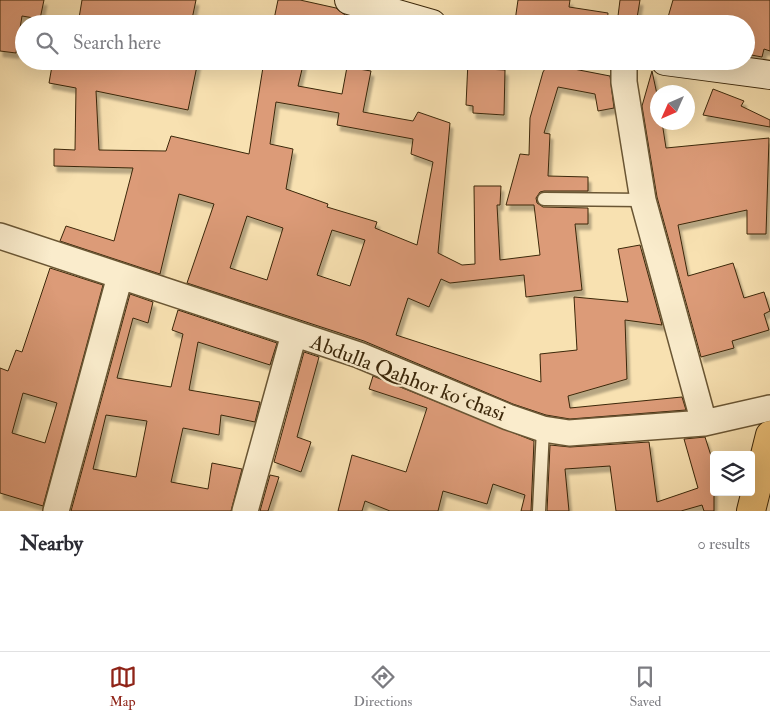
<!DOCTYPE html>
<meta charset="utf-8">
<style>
:root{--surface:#fff;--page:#f2f2f3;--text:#2b2b33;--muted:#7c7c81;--line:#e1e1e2;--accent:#8f2418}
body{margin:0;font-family:"IM FELL Double Pica",serif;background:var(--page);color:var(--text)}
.controls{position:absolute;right:15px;bottom:15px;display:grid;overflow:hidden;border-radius:5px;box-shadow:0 5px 20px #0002}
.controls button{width:45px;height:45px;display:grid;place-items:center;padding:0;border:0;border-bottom:1px solid var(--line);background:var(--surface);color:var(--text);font:25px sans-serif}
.compass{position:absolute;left:650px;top:85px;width:45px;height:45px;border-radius:50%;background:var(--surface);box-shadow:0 5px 20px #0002;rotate:225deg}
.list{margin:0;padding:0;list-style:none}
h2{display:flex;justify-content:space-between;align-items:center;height:65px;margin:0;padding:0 20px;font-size:21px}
h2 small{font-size:16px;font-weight:400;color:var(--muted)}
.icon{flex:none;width:28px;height:28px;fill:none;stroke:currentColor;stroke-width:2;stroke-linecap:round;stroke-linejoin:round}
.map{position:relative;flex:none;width:770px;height:511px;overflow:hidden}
.search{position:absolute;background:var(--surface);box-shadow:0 5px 20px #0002;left:15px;right:15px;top:15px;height:55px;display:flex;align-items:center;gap:12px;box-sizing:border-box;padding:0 18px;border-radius:28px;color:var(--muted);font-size:19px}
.sheet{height:140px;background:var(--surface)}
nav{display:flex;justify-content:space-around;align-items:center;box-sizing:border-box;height:70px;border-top:1px solid var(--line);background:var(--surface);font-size:14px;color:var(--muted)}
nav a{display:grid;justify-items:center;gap:2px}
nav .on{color:var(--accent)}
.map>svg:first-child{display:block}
</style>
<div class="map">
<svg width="770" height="511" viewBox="0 0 770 511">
<defs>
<filter id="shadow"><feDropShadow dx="3" dy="5.5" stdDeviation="1" flood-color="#0004"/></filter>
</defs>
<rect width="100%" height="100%" fill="#f8e1b1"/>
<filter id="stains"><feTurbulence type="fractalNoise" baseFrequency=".004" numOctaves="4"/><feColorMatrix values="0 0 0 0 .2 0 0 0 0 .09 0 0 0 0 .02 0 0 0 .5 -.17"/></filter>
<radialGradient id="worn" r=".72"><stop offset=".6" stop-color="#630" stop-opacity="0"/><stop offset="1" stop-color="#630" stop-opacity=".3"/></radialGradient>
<path fill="#dc9b78" stroke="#3b270a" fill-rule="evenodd" filter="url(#shadow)" d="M0 0H44L40 19 22 16 16 53 0 51Z
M82 0H196L191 24H78Z
M278 0H300L336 8 345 15 372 24H273Z
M518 0H570L569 7 608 13 607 24H533L515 21Z
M620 0H640L636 24H617Z
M673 0H770V51L764 49 762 57 746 54V24H666Z
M72 61H132L166 68 167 61H198L188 110 96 91 99 150 166 151 171 136 249 154 264 61H304L298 86 342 94 347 67 371 71 363 112 413 121 418 112 450 123 438 253 462 265 475 264 474 186H501L500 205H497L500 260 540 255 534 205H506L520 154 529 155 530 118 543 72 548 64 610 76 614 108 598 111 595 94 558 87 544 133 550 134 548 176 588 177V191H544L540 192 536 198 537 203 543 207 588 208V224H575L582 290 526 297 524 275 450 283 441 279 429 307 408 298 396 335 541 382 540 354 577 350 574 297 628 302 618 249 640 245 662 325 625 320 627 379 568 396 570 408 682 397 686 410 570 419 546 415 513 404 364 341 187 283 214 204 179 194 160 274 60 241 66 226 114 241 133 168 54 166V149L75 150 76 88 49 83 52 66 71 69ZM276 102 339 113 337 125 413 139 411 154 433 162 417 245 375 228 377 222 327 207 328 204 286 189 293 149 270 144ZM247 216 283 228 267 280 230 268ZM332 230 365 240 350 286 317 275Z
M468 61H486V69L505 70 504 115 473 113V106L466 105Z
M652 71 658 99V122H662L666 148 769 138 766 234H747V210L678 225 688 276 733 263 744 298 764 292 770 311 764 314 769 330 732 341 734 348 701 357 657 197 642 106Z
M713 89 744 101 741 106 770 120V127L703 115Z
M50 268 103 285 43 506 0 493V368L8 371 16 350 22 352ZM23 393 57 403 45 443 12 433Z
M130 294 153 302 148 323 133 318 117 378 171 387 183 334 172 330 178 310 277 343 270 365 198 342 189 390 260 402 255 422 221 415 219 435 183 428 171 482 208 489 212 463 242 469 231 511H71ZM106 415 147 421 136 477 93 469Z
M304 352 319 357 297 437 311 442 301 472 274 462Z
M373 376 534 441 531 511H521L525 495 493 484 487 504 443 491 438 511H390L365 501 362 511H338L352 455 406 472 427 408 369 389Z
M705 437 714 465V511H704L702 505 681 511H616L610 466 565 469 569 511H547L550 445 570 447 649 442 657 502 698 488 684 439Z
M270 475 279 477 268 511H260Z"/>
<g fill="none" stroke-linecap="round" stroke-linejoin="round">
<defs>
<path id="lane" d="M544 199 643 200
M539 511 543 429"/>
<path id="street" d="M624 61V82L643 200 704 423
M0 236 359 355 508 417 543 429 569 433 704 423 770 408
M56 511 120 276
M245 511 294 334"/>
<path id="secondary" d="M349 0 432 24
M665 61 770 75"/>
<path id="highway" d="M751 511 770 435"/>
</defs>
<use href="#lane" stroke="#6a5634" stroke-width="15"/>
<use href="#street" stroke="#6a5634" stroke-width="28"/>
<use href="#secondary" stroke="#3b270a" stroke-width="30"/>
<use href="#highway" stroke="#3b270a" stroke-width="30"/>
<use href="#lane" stroke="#faeccc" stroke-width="12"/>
<use href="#street" stroke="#faeccc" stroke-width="25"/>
<use href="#secondary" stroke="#faeccc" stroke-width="28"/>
<use href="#highway" stroke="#ecc078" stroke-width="28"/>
</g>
<g text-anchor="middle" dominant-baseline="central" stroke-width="4.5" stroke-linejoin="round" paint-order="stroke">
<g font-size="21" fill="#3b270a" stroke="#faeccc">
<text transform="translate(408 378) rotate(21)">Abdulla Qahhor koʻchasi</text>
</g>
</g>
<rect width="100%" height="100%" filter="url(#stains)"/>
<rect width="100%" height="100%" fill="url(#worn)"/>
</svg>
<div class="controls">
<button><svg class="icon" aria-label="layers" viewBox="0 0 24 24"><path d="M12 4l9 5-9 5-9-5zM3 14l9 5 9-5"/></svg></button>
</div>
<svg class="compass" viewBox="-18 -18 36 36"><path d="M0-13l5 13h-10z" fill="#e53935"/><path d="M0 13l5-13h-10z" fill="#7c7c81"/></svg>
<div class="search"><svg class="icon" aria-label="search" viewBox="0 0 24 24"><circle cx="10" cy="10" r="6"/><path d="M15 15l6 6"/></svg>Search here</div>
</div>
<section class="sheet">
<h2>Nearby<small>0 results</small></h2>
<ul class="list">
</ul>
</section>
<nav>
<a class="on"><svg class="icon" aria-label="map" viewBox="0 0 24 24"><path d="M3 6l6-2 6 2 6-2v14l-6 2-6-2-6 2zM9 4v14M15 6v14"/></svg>Map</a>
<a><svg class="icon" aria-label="directions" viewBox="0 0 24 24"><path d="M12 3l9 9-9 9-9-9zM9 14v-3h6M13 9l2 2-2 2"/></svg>Directions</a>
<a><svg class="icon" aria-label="saved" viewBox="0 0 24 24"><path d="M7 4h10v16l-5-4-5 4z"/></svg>Saved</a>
</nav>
